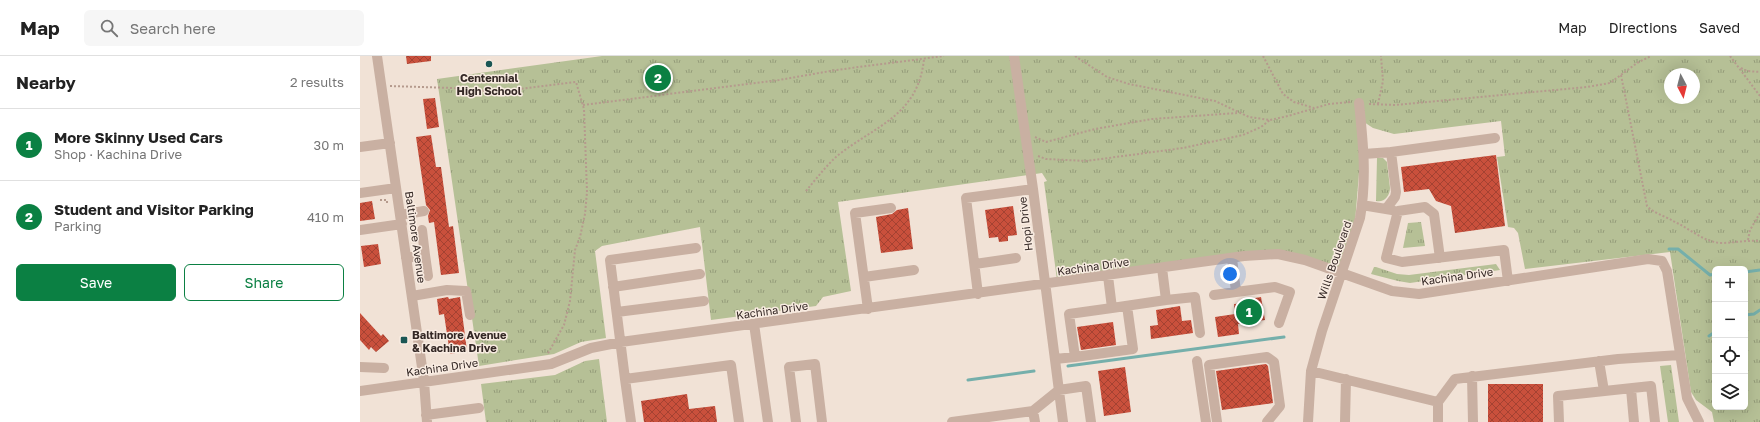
<!DOCTYPE html>
<meta charset="utf-8">
<style>
:root{--surface:#fff;--page:#f6f6f6;--text:#222;--muted:#767676;--line:#e0e0e0;--accent:#0b8043}
body{margin:0;font-family:"Golos Text",sans-serif;background:var(--page);color:var(--text)}
.controls{position:absolute;right:12px;bottom:12px;display:grid;overflow:hidden;border-radius:6px;box-shadow:0 4px 16px #0002}
.controls button{width:36px;height:36px;display:grid;place-items:center;padding:0;border:0;border-bottom:1px solid var(--line);background:var(--surface);color:var(--text);font:20px sans-serif}
.compass{position:absolute;left:1304px;top:12px;width:36px;height:36px;border-radius:50%;background:var(--surface);box-shadow:0 4px 16px #0002;rotate:173deg}
.you{position:absolute;left:870px;top:218px;width:14px;height:14px;margin:-10px;border:3px solid #fff;border-radius:50%;background:#1a73e8;box-shadow:0 0 0 6px #1a73e833}
.badge{display:grid;place-items:center;width:26px;height:26px;border-radius:50%;background:var(--accent);color:#fff;font-size:13px;font-weight:700}
.pin{position:absolute;translate:-50% -50%;border:2px solid #fff;box-shadow:0 1px 4px #0006}
.list{margin:0;padding:0;list-style:none}
h2{display:flex;justify-content:space-between;align-items:center;height:52px;margin:0;padding:0 16px;font-size:17px}
h2 small{font-size:13px;font-weight:400;color:var(--muted)}
.list li{display:grid;grid-template-columns:26px 1fr auto;gap:12px;align-items:center;box-sizing:border-box;height:72px;padding:0 16px;border-top:1px solid var(--line)}
.list b{display:block;font-size:15px;white-space:nowrap}
.list p{margin:0;font-size:13px;white-space:nowrap;color:var(--muted)}
.list em{font-size:13px;font-style:normal;color:var(--muted)}
.actions{display:flex;gap:8px;padding:12px 16px}
.actions a{flex:1;padding:9px 0;border:1px solid var(--accent);border-radius:6px;text-align:center;font-size:14px;color:var(--accent)}
.actions .main{background:var(--accent);color:#fff}
.icon{flex:none;width:22px;height:22px;fill:none;stroke:currentColor;stroke-width:2;stroke-linecap:round;stroke-linejoin:round}
.map{position:relative;flex:none;width:1400px;height:366px;overflow:hidden}
header{display:flex;align-items:center;gap:24px;box-sizing:border-box;height:56px;padding:0 20px;background:var(--surface);border-bottom:1px solid var(--line)}
header strong{font-size:19px}
nav{display:flex;gap:22px;margin-inline-start:auto;font-size:14px}
.search{width:280px;height:36px;background:var(--page);display:flex;align-items:center;gap:10px;box-sizing:border-box;padding:0 14px;border-radius:6px;color:var(--muted);font-size:15px}
main{display:flex}
aside{flex:1;background:var(--surface)}
.map>svg:first-child{display:block}
</style>
<header>
<strong>Map</strong>
<div class="search"><svg class="icon" aria-label="search" viewBox="0 0 24 24"><circle cx="10" cy="10" r="6"/><path d="M15 15l6 6"/></svg>Search here</div>
<nav><a>Map</a><a>Directions</a><a>Saved</a></nav>
</header>
<main>
<aside>
<h2>Nearby<small>2 results</small></h2>
<ul class="list">
<li><span class="badge">1</span><div><b>More Skinny Used Cars</b><p>Shop · Kachina Drive</p></div><em>30 m</em></li>
<li><span class="badge">2</span><div><b>Student and Visitor Parking</b><p>Parking</p></div><em>410 m</em></li>
</ul>
<div class="actions"><a class="main">Save</a><a>Share</a></div>
</aside>
<div class="map">
<svg width="1400" height="366" viewBox="0 0 1400 366">
<defs>
<pattern id="grass-tufts" width="24" height="20" patternUnits="userSpaceOnUse"><rect width="24" height="20" fill="#b6c096"/><path d="M3 7l-1-3M5 7V3M7 7l1-3M15 17l-1-3M17 17v-4M19 17l1-3" fill="none" stroke="#959c7a"/></pattern>
<pattern id="building-cross-hatch" width="8" height="8" patternUnits="userSpaceOnUse"><rect width="8" height="8" fill="#c9503c"/><path d="M0 0l8 8M0 8l8-8" fill="none" stroke="#a44232"/></pattern>
</defs>
<rect width="100%" height="100%" fill="#f1e2d6"/>
<path fill="url(#grass-tufts)" fill-rule="evenodd" d="M242 0H1400V366H1354L1352 356 1336 344 1331 336 1310 196 1165 213 1158 177 1154 172 1148 171 1137 101 1145 100 1141 65 1034 78 1013 72 1004 66 997 69 1000 105 994 178 980 212 926 200 697 224 684 126 687 125 682 117 478 146 491 235 463 241 456 250 351 264 340 171 242 190 235 195 246 282 221 286 194 298 119 310 77 23ZM1310 18H1334V42H1310ZM1355 213H1385V351H1355Z
M1017 102H1023L1027 106 1030 132C1030 140 1024 147 1016 145Z
M1061 166 1065 190 1043 192 1048 167Z
M1136 208 1140 214 1050 227 1038 225 1011 218 1014 211H1016L1037 218 1049 219Z
M239 303 247 366H126L121 328 195 319 225 305Z
M1311 309 1319 366H1308L1300 310Z"/>
<g fill="none" stroke-linecap="round" stroke-linejoin="round">
<path stroke="#75afab" stroke-width="3" d="M1309 193H1318L1350 219 1355 218
M1385 216 1400 214
M1385 259 1394 258 1400 254
M1349 280 1355 276
M708 310 924 281
M608 324 674 315"/>
</g>
<path fill="url(#building-cross-hatch)" d="M46 0H71V5L47 8Z
M75 42 79 71 67 73 63 43Z
M71 79 76 111H81L89 171 93 170 99 217 81 219 74 166 69 167 68 160 70 154 66 149 56 81Z
M1136 99 1145 170 1095 177 1091 150 1076 145 1069 133 1044 136 1041 111Z
M12 145 15 163 0 165V147Z
M653 150 657 179 648 180V185L639 186 638 181 629 182 625 154Z
M548 152 553 193 521 197 516 161 532 158 537 154Z
M18 188 21 208 4 211 1 190Z
M88 241 89 243 100 241 107 295 90 298 84 258 79 259 77 243Z
M901 241 905 264 878 268 879 278 858 281 855 261 875 258 874 248 885 247 884 244Z
M820 250 822 265 831 264 833 277 791 283 790 270 798 269 796 254Z
M0 257 21 280 23 278 29 285 16 296 11 291 9 294 0 284Z
M753 266 756 289 721 294 717 271Z
M906 308 908 310 913 347 862 354 856 315Z
M765 311 771 356 744 360 738 315Z
M1128 328H1183V366H1128Z
M327 338 329 353 355 350 357 366H284L281 345Z"/>
<g fill="none" stroke-linecap="round" stroke-linejoin="round">
<path stroke="#b59a8d" stroke-width="2" stroke-dasharray="2 2" stroke-linecap="butt" d="M715 0 747 21 769 28 855 45 889 61 910 64 928 60 969 48 990 46
M903 0 923 38 934 46 954 52
M1370 0 1400 40
M1381 12 1387 15 1400 16
M1261 19 1287 150C1293 157 1305 160 1313 165 1329 172 1342 185 1360 187 1374 187 1386 184 1400 185
M30 30 92 32 136 36 216 26 224 53 227 136 225 158 220 181 215 194 210 245 204 269 187 299
M1009 48 1035 49 1227 31 1250 27 1277 7 1291 0
M1018 48 1023 25 1021 0
M223 49 419 24 476 14 584 0
M675 81 686 86 735 73 792 63 877 57
M678 100 686 103 726 105 823 92 883 79 901 71 910 64
M446 135C456 123 466 110 477 100 516 69 558 60 564 3
M20 144H27V147
M1388 184 1390 174 1400 157"/>
<path stroke="#c9b0a2" stroke-width="10" d="M17 0 64 325 67 366
M654 0 673 133 703 366
M0 91 30 87
M1031 96 1135 82
M1004 98 1031 96 1036 136 1035 141 1026 153
M0 137 36 132
M1002 149 1032 154
M40 159 64 155
M0 174 42 168
M62 174 65 199
M46 202 65 199 68 220
M872 202 876 236 915 231 930 236 919 267
M1080 202 1074 158 1065 151 1038 155 1026 202 1042 206 1144 194 1148 225
M615 208 656 202
M504 221 554 214
M253 231 340 218
M618 238 606 142 673 133
M854 239 876 236
M52 240 87 234 106 235 110 259
M806 244 835 241 840 277
M752 252 806 244 802 212
M508 253 495 157 531 152
M257 256 344 245
M394 268 408 366
M715 301 773 293 767 250
M695 303 715 301 709 258 752 252 748 220
M837 305 846 366
M1239 305 1244 335
M0 311 24 312
M951 315 1078 346V366
M1112 320 1113 366
M265 323 250 204 336 192
M1271 333 1274 366
M0 335 191 308 231 292 261 286 884 200 918 198 945 204 1032 235 1059 238 1288 203 1302 205 1307 215 1327 342 1339 366
M1078 346 1095 323 1258 303 1320 299
M673 355 675 366
M66 359 119 352
M271 366 265 323 371 309 379 366
M436 366 429 311 455 308 462 366
M592 366 673 355 699 334 726 330 731 366
M857 366 849 309 907 301 914 306 920 350 907 366
M948 366 951 315 962 275 1000 162C1007 123 1003 85 999 47
M985 366 986 323
M1199 366 1198 340 1291 330 1295 366"/>
</g>
<g fill="#1a5654" stroke="#f9ece2" stroke-width="1.5">
<circle cx="129" cy="8" r="4"/>
<rect x="40" y="280" width="8" height="8" rx="2"/>
</g>
<g text-anchor="middle" dominant-baseline="central" stroke-width="3" stroke-linejoin="round" paint-order="stroke">
<g font-size="11" font-weight="bold" fill="#342825" stroke="#f9ece2">
<text x="129" y="21">Centennial<tspan x="129" dy="13">High School</tspan></text>
<text x="52" y="278" text-anchor="start">Baltimore Avenue<tspan x="52" dy="13">&amp; Kachina Drive</tspan></text>
</g>
<g font-size="11" fill="#342825" stroke="#f9ece2">
<text transform="translate(665 168) rotate(-97)">Hopi Drive</text>
<text transform="translate(56 181) rotate(82)">Baltimore Avenue</text>
<text transform="translate(974 204) rotate(-71)">Wills Boulevard</text>
<text transform="translate(733 210) rotate(-8)">Kachina Drive</text>
<text transform="translate(1097 220) rotate(-8)">Kachina Drive</text>
<text transform="translate(412 254) rotate(-8)">Kachina Drive</text>
<text transform="translate(82 311) rotate(-8)">Kachina Drive</text>
</g>
</g>
</svg>
<div class="controls">
<button>+</button>
<button>−</button>
<button><svg class="icon" aria-label="locate" viewBox="0 0 24 24"><circle cx="12" cy="12" r="6"/><path d="M12 2v4M12 18v4M2 12h4M18 12h4"/></svg></button>
<button><svg class="icon" aria-label="layers" viewBox="0 0 24 24"><path d="M12 4l9 5-9 5-9-5zM3 14l9 5 9-5"/></svg></button>
</div>
<svg class="compass" viewBox="-18 -18 36 36"><path d="M0-13l5 13h-10z" fill="#e53935"/><path d="M0 13l5-13h-10z" fill="#767676"/></svg>
<div class="you"></div>
<div class="pin badge" style="left:889px;top:256px">1</div>
<div class="pin badge" style="left:298px;top:22px">2</div>
</div>
</main>
